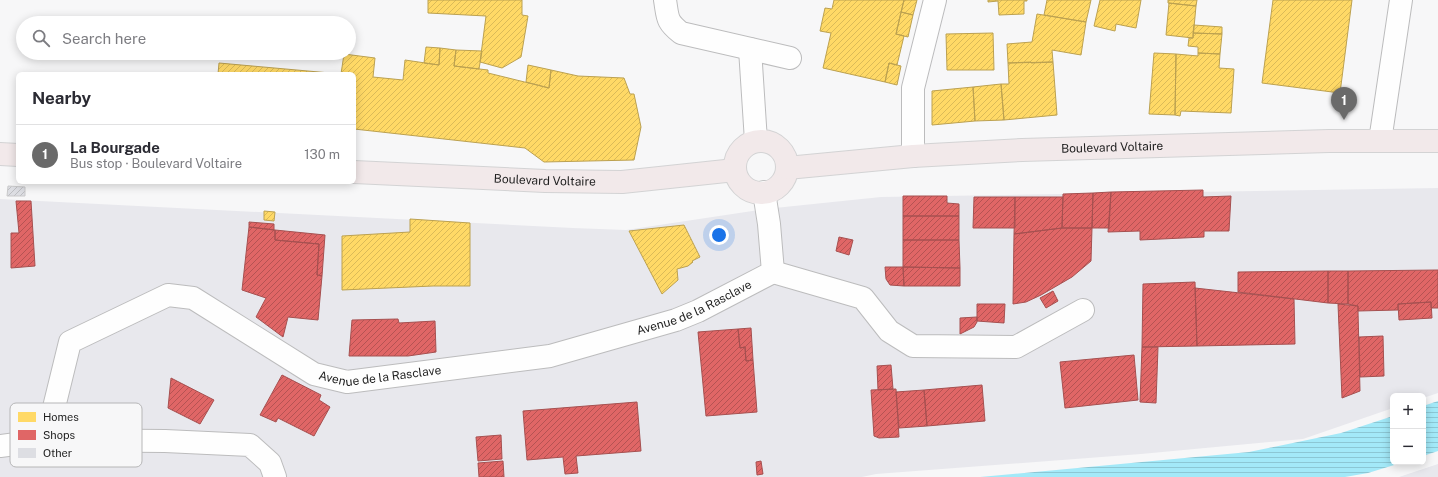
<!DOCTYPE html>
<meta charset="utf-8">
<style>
:root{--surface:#fff;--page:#f2f2f3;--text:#2b2b33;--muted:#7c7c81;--line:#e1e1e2;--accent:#6a6a6a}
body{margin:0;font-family:"Public Sans",sans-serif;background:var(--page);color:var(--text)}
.controls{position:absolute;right:12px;bottom:12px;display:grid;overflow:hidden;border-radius:6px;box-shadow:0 2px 10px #0003}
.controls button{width:36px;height:36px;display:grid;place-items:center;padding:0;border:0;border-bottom:1px solid var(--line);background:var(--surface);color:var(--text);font:20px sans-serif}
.you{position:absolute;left:719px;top:235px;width:14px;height:14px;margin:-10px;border:3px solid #fff;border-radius:50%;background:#1a73e8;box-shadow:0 0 0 6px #1a73e833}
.badge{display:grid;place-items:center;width:26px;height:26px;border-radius:50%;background:var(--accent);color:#fff;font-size:13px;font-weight:700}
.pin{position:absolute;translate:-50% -33px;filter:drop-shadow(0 1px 2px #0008)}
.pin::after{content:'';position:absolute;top:21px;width:14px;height:12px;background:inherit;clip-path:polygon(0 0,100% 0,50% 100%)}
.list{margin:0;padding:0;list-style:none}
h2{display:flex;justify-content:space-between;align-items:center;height:52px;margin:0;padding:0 16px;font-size:17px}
h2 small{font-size:13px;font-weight:400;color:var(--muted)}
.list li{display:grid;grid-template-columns:26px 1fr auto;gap:12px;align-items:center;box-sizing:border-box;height:60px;padding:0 16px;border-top:1px solid var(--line)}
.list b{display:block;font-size:15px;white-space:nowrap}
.list p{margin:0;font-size:13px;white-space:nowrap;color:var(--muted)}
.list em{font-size:13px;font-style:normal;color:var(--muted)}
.icon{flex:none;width:22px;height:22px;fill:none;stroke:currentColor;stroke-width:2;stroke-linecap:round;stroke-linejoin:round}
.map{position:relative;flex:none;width:1438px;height:477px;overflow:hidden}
.search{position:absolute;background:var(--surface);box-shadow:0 2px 10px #0003;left:16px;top:16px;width:340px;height:44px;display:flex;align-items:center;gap:10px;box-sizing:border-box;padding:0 14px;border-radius:22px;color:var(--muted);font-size:15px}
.panel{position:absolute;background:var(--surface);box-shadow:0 2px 10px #0003;left:16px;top:72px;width:340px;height:112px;border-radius:6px}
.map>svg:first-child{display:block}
</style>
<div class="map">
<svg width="1438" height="477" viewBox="0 0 1438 477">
<defs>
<pattern id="water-rules" width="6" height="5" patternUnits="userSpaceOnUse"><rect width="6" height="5" fill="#a3e9f8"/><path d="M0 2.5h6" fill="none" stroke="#8cc7d4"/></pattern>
<pattern id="homes-hatch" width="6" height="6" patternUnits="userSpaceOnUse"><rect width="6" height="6" fill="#ffd966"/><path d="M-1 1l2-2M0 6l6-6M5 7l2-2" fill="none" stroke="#daba58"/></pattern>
<pattern id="shops-hatch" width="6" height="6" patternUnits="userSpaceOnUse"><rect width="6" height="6" fill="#e06666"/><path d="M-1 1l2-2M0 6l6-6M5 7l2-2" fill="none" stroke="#b55353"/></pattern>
<pattern id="building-hatch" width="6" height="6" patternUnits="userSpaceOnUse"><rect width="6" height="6" fill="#dddee3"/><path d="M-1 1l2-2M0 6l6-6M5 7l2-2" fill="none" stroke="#bdbec2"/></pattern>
</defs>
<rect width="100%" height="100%" fill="#f7f7f8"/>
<path fill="#e8e8ed" d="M1438 188V393L1423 398V396H1393V408L1303 439 1141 454 876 474 862 477H0V199L573 228 626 230 765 209 881 197Z
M1438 464V477H1399Z"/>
<path fill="url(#water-rules)" d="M1438 401V451L1423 456V406Z
M1393 416V462H1404L1368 473 1345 477H980L1249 452 1341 433Z"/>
<path fill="url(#homes-hatch)" stroke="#bca150" d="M428 0H522V15L528 16 521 57 502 68 480 62 486 16 428 13Z
M834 0H904L896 34 904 36 897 65 889 63 885 82 823 68 831 33 820 31 825 8 832 9Z
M904 0H917L913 15 901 12Z
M988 0H1027V1H1024V14L999 15 998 1 988 2Z
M1047 0H1091L1086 22 1044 15Z
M1100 0H1141L1136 28 1116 24 1115 31 1094 26Z
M1168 0H1197L1196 6 1168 3Z
M1273 0H1352L1340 93 1262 83Z
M1169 3 1196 6 1193 38 1166 35Z
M901 12 913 15 908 37 896 34Z
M1037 14 1086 22 1081 55 1052 50 1053 62 1008 63 1007 44 1032 42Z
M1194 25 1222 27V34L1193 33Z
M993 33 994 70H947L946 34Z
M1193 33 1222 34 1220 54 1198 53V47L1188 46 1189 38H1193Z
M426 47 440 48 439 65 424 63Z
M440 48 456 50 454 66 488 70V73L549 88 551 70 578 76 624 78 630 94H634L641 127 634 160 544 162 525 148 354 129V74H218L219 63 341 74 344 54 375 58 373 77 403 80 405 60 439 65Z
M456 50 482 51 479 69 454 66Z
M1154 53 1176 54 1175 115 1149 114Z
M1198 53 1220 54 1219 68 1234 69 1231 113 1181 111 1180 116 1175 115 1176 54 1198 56Z
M1031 62V63L1053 62 1057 115 1004 120 1001 84H1009L1008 63Z
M889 63 901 66 897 85 885 82Z
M528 65 551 70 549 88 526 82Z
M1001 84 1004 120 975 121 973 87Z
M973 87 975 121 932 125V91Z
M264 211 275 212 274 221 264 220Z
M410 219 470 223V286H433L342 290V236L410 232Z
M684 225 700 257 692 261 693 262 688 266 677 269 678 280 662 294 629 231Z"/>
<path fill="url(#shops-hatch)" stroke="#a65050" d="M1203 190V197L1231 196 1229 231H1204V237L1140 240V231L1108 232 1111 192Z
M1111 192 1109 228H1092L1093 193Z
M1093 193 1092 228H1062L1063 194Z
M903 196H947V203L959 204V216H903Z
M974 197H1015V228H973Z
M1015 197H1063L1062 228 1014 234Z
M16 201H31L35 266 11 268V233H19Z
M903 216H959V240H903Z
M249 222 274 224V230L249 227Z
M249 227 275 230V240L319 244 317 275 322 276 318 320 288 317 283 337 256 317 266 298 242 290Z
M1062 228H1092L1091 261 1072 277 1041 295 1026 302 1013 304 1014 234Z
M275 230 325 235 322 276 317 275 319 244 275 240Z
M839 237 853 240 849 255 836 251Z
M903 240H959L960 268 903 267Z
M885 267H903L904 286 890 285 886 279Z
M903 267 960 268V286H904Z
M1438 270V308H1431V302L1398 304V310L1358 311V306L1348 304V271Z
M1328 271H1348V304L1328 303Z
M1328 271V303L1238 292V272Z
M1195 282 1197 346 1142 347 1143 284Z
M1195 288 1294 299 1295 344 1197 346Z
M1053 291 1058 301 1046 308 1040 298Z
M1431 302 1432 318 1399 320 1398 304Z
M977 304H1005L1004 323 977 321Z
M1338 304 1358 306V311L1360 391 1342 398Z
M977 317V322L974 327 960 334V318Z
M398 319 399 323 435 321 436 352 408 356H349L352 320Z
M751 328 753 360 746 361 745 347 740 348 738 329Z
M738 329 740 348 745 347 746 361 753 360 757 412 706 416 698 332Z
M1383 336 1384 376 1360 377 1359 337Z
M1142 347H1158L1156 403 1140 402Z
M1134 355 1138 400 1065 408 1060 362Z
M891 365 893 389 878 390 877 366Z
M282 375 321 395 319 400 330 407 314 436 278 418 276 422 260 415Z
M171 378 214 400 200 424 168 408Z
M982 385 985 421 927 426 924 390Z
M896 389 899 437 879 438 874 436 871 390Z
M924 390 927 426 899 428 896 392Z
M637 402 641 451 576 456 578 473 565 474 563 457 527 460 523 411Z
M501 435 502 459 478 461 476 437Z
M503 461 504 477H479L478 463Z
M761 461 763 474 757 475 756 462Z"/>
<path fill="url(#building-hatch)" stroke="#c9c9ca" d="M8 186 25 187V196H7Z"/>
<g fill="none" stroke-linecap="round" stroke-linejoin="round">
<defs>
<g id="minor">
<path d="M665 0C668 18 666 21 681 33L790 58"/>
<path d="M750 49 756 141"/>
<path d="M1380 141 1401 0"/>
<path d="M913 156V88L935 0"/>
<path d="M773 272 863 298 889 331 913 346 1016 347 1083 310"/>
<path d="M46 440 165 441 250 445 270 463 275 477"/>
<path id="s1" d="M0 446 46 440 70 342 168 295 193 298 314 374 347 382 550 356 676 320 698 311 773 272 769 224 764 192"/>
</g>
<g id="major">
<circle cx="761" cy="167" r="26"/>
<path d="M0 154 18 155"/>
<path id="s2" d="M787 168 913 156 1022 150 1329 141H1438"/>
<path id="s3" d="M354 172 545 181 622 182 735 170"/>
</g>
</defs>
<use href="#minor" stroke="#bcbcbd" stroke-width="24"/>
<use href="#major" stroke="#d3d3d4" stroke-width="24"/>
<use href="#minor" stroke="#fefefe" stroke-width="22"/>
<use href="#major" stroke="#f2e9ea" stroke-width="22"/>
</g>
<g text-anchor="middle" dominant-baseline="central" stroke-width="4" stroke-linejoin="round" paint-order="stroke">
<g font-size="12" fill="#1e1e1e" stroke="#f7f7f8">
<text stroke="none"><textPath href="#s2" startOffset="326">Boulevard Voltaire</textPath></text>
<text stroke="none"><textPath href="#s3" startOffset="191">Boulevard Voltaire</textPath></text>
<text stroke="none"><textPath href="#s1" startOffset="815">Avenue de la Rasclave</textPath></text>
<text stroke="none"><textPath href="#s1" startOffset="491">Avenue de la Rasclave</textPath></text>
</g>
</g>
<rect x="10" y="403" width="132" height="64" rx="6" fill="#f7f7f8" stroke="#b6b6b7" stroke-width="1"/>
<rect x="18" y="412" width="18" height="10" fill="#ffd966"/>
<rect x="18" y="430" width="18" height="10" fill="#e06666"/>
<rect x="18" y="448" width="18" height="10" fill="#dddee3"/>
<g font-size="11" fill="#1e1e1e">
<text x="43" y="421">Homes</text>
<text x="43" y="439">Shops</text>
<text x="43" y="457">Other</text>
</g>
</svg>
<div class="controls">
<button>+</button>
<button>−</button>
</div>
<div class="you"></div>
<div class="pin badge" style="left:1344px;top:120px">1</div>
<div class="search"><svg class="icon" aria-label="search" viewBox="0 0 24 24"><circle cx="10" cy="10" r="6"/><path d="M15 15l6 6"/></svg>Search here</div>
<section class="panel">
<h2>Nearby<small></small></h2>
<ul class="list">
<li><span class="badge">1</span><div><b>La Bourgade</b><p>Bus stop · Boulevard Voltaire</p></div><em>130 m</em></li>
</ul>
</section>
</div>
